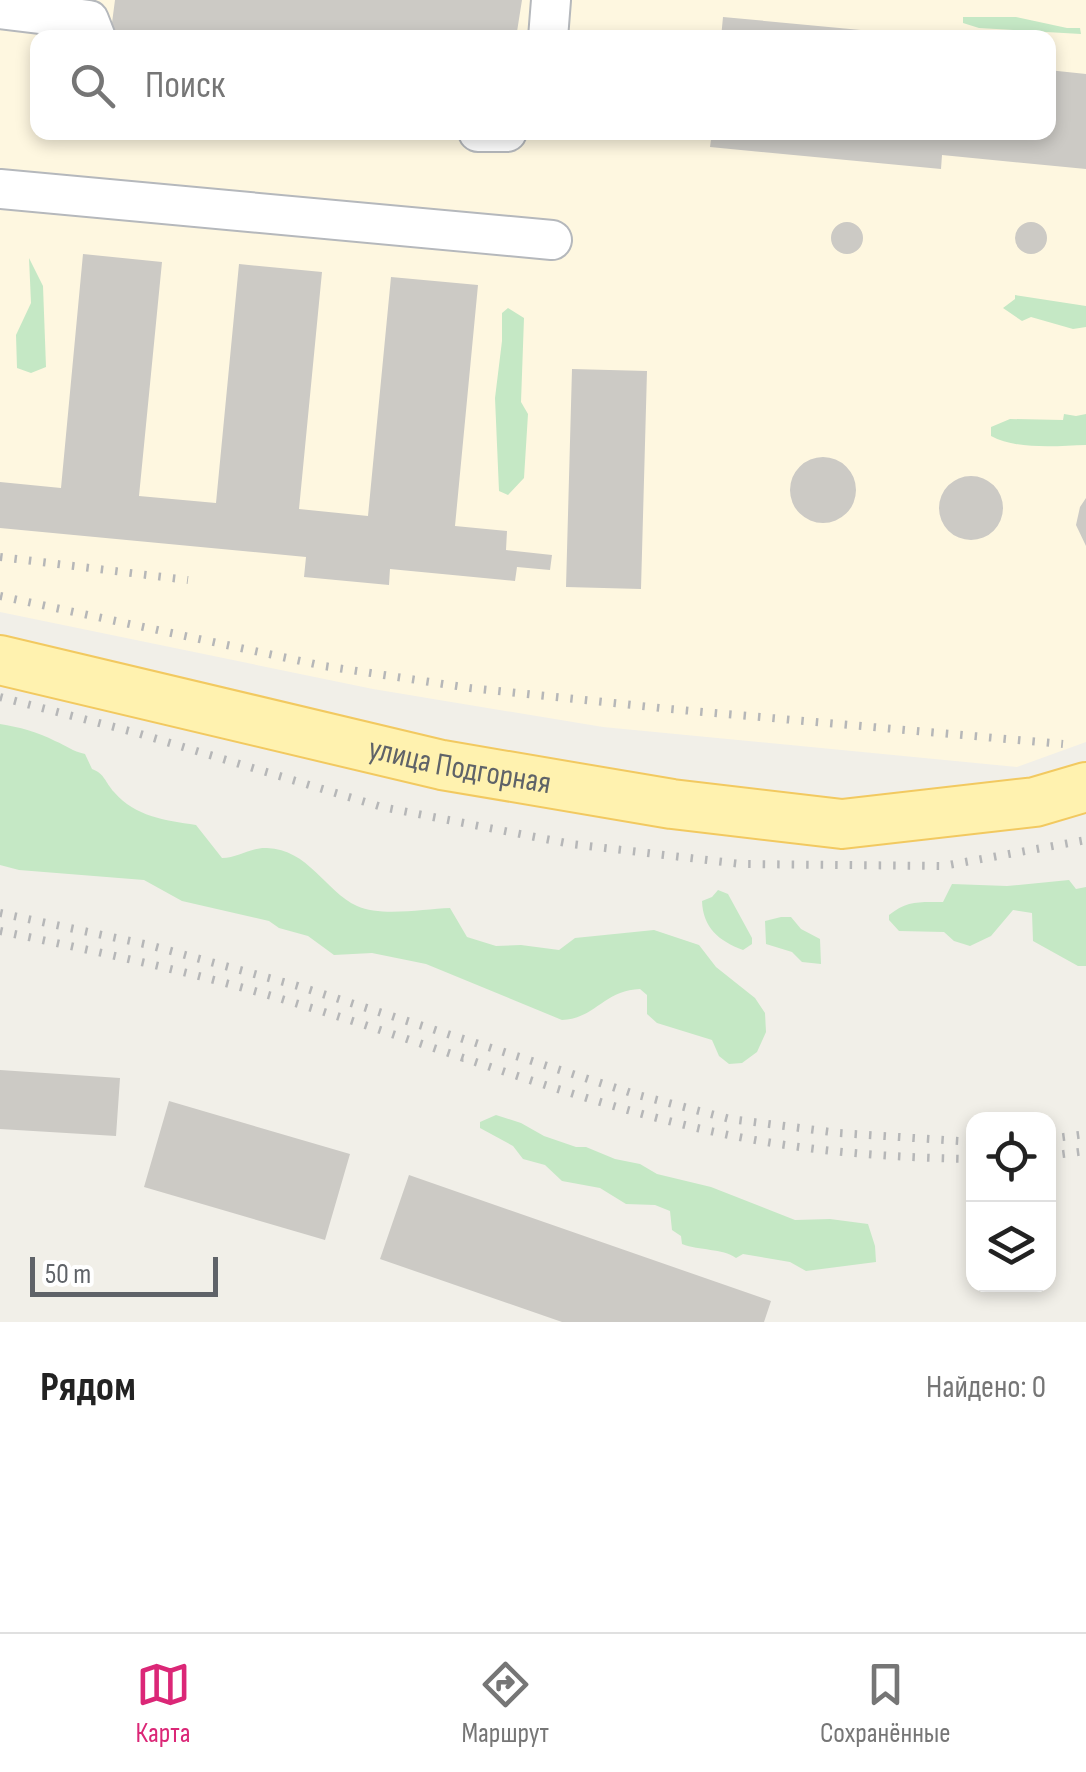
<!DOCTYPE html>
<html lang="ru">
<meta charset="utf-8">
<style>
:root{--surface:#fff;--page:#f2f2f2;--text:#222;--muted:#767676;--line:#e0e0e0;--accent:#db2777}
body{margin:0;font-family:"Sofia Sans Condensed",sans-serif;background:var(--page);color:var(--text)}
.controls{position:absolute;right:30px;bottom:30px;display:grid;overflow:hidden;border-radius:20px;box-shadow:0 5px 15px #0003}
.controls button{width:90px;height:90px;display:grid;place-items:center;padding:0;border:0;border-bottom:2px solid var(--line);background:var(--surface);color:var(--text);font:50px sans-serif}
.scale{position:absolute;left:30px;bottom:25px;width:188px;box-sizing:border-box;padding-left:10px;border:5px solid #5f6368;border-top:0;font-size:28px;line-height:35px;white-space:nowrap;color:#5f6368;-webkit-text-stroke:8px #fff;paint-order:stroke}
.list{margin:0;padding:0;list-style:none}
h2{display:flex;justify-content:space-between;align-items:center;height:130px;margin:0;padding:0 40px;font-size:42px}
h2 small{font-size:32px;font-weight:400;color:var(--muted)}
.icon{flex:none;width:55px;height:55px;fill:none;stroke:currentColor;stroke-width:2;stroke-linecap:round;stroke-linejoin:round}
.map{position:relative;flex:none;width:1086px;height:1322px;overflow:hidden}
.search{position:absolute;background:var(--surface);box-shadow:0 5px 15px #0003;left:30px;right:30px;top:30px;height:110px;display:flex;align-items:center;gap:25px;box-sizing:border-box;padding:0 35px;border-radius:20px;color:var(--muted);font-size:38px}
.sheet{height:310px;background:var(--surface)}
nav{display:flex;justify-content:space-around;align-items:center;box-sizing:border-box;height:140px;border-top:2px solid var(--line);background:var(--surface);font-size:28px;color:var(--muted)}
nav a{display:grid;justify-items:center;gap:5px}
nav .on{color:var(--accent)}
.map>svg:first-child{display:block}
</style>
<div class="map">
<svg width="1086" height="1322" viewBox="0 0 1086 1322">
<rect width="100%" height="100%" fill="#f1efe8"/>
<path fill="#fef7e0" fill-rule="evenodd" d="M0 0H1086V742L1017 767 603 727 373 689 0 612ZM38 38H1048V132H38Z"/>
<path fill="#c5e8c5" d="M963 17H1016L1067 28H1080L1081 34 979 28 963 23Z
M29 258 43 286 46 367 31 373 17 368 16 335 31 303Z
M1015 295 1086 306V327L1073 329 1031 317 1022 321 1003 308 1015 299Z
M508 308 524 318 521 402 528 414 524 478 508 495 499 491 495 398 502 341V313Z
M1064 414 1076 416 1086 414V445C1057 446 1017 450 991 436V427L1010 419 1063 420Z
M0 724C19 727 38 732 55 741 67 746 72 751 85 754L92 769C105 774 105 782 114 792 136 817 164 820 196 825L222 858C238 858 251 847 267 848 308 849 325 891 357 906 381 917 424 909 450 908L467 937 496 946 521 945 559 950 575 938 654 930 699 945 716 967 755 998 765 1013 766 1032 757 1052 742 1063 729 1064 719 1056 712 1040 657 1023 647 1014V995L640 989C604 990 595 1019 562 1020L426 964 372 953 334 955 308 936 279 928 269 921 182 901 144 880 19 870 0 865Z
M1069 880 1076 889 1086 887V966H1078L1033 941 1032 913 1013 910 991 936 970 946 954 941 944 932 899 931 889 920V915C907 900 921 902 943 902L952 884 1007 886Z
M718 890 728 894 752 938V944L743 950C719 941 703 928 702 901L712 897Z
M781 917H791L801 929 820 939 821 964 802 962 792 952 766 944 765 921Z
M496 1115 521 1123 544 1136 576 1147H586L615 1159 640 1164 657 1174 711 1187 795 1220 830 1219 868 1224 875 1246 876 1262 806 1271 790 1262 743 1254 736 1258C722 1248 700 1251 682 1244L681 1236 672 1230 670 1211 655 1205 626 1204 600 1188 562 1181 545 1165 523 1159 513 1146 480 1128V1122Z"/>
<path fill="#cccac5" d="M115 0H522L516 38H110Z
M723 17 914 35V38H721Z
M1048 70 1086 74V169L942 155 941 169 710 147 712 132H1048Z
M831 238a16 16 0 1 1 32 0a16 16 0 1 1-32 0Z
M1015 238a16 16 0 1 1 32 0a16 16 0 1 1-32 0Z
M83 254 162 262 139 496 216 503 239 264 322 272 299 509 368 516 391 277 478 285 455 526 507 531 506 550 552 555 550 570 517 567 515 581 390 569 389 585 304 577 306 557 0 528V482L61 488Z
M572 369 647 371 641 589 566 587Z
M790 490a33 33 0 1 1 66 0a33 33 0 1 1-66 0Z
M939 508a32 32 0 1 1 64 0a32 32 0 1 1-64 0Z
M1086 498V546L1076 525 1080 507Z
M0 1070 120 1078 116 1136 0 1129Z
M169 1101 350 1154 325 1240 144 1187Z
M409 1175 771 1301 764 1322H562L380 1259Z"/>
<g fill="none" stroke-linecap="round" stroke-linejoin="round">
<defs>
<path id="minor" d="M0 9 89 20 96 38
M548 38 551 0
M478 132H507
M0 189 552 240"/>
<g id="major">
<path id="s1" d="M0 660 442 765 672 804 842 824 1035 802 1086 787"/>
</g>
</defs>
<use href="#minor" stroke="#b5b8bc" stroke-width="42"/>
<use href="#major" stroke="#f2c960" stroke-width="52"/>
<use href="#minor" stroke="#fff" stroke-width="38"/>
<use href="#major" stroke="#fff2af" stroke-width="48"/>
<path stroke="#b6b7b8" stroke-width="8" stroke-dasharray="2.5 12" stroke-linecap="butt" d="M0 557 188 580
M0 596 324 666 470 688 670 709 1063 744
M0 697 137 733 382 807 571 844 741 864 943 866 1086 840
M0 913 149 945 298 986 638 1095 730 1119 839 1133 974 1142
M0 931C99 952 198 973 295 1003 438 1046 578 1103 724 1134 803 1151 893 1158 974 1159
M1048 1139 1086 1134
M1048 1156 1086 1151"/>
</g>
<g text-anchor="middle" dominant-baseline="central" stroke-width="8" stroke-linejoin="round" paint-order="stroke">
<g font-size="32" fill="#5f6368" stroke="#fff">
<text stroke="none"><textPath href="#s1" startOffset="472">улица Подгорная</textPath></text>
</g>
</g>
</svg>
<div class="controls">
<button><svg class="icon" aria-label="locate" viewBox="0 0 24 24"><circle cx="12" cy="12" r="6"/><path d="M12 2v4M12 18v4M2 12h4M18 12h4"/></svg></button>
<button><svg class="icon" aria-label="layers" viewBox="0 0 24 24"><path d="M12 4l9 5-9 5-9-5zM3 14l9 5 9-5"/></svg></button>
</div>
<div class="scale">50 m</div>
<div class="search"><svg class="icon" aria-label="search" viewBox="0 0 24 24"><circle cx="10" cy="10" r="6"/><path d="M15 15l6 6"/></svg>Поиск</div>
</div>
<section class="sheet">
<h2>Рядом<small>Найдено: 0</small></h2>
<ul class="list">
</ul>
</section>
<nav>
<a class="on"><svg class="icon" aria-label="map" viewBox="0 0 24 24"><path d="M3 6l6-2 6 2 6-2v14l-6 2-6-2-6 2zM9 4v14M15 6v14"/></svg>Карта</a>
<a><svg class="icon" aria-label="directions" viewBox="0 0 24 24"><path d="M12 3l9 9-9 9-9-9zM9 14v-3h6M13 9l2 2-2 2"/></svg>Маршрут</a>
<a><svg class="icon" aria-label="saved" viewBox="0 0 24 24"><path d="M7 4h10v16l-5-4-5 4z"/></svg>Сохранённые</a>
</nav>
